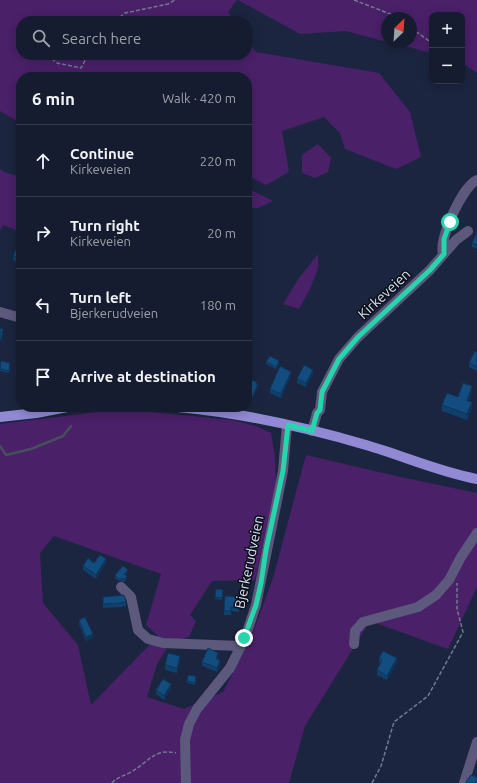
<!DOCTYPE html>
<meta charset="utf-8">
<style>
:root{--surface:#151c2f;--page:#22293b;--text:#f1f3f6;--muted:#9da1aa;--line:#343a4b}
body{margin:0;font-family:Ubuntu,sans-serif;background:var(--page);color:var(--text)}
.controls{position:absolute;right:12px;top:12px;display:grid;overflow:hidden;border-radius:8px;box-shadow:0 2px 10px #0003}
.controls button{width:36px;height:36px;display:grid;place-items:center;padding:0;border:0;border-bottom:1px solid var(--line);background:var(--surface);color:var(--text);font:20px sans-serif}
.compass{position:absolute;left:381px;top:12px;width:36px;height:36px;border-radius:50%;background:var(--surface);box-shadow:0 2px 10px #0003;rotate:25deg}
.stop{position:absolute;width:12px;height:12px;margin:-9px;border:3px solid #27d5ad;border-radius:50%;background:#fff}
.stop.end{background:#27d5ad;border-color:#fff;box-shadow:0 1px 4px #0008}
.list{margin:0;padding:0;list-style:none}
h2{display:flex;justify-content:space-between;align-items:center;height:52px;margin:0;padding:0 16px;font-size:17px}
h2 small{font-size:13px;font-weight:400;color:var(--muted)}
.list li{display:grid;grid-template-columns:26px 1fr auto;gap:12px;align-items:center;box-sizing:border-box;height:72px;padding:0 16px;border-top:1px solid var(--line)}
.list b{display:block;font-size:15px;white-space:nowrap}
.list p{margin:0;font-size:13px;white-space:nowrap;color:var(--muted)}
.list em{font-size:13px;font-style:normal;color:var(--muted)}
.icon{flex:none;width:22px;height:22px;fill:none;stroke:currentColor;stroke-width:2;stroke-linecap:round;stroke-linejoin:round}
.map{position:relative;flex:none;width:477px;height:783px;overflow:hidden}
.search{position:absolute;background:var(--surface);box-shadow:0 2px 10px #0003;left:16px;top:16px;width:236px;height:44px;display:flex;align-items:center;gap:10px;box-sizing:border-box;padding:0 14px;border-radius:16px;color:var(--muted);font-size:15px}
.panel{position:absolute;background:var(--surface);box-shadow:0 2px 10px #0003;left:16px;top:72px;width:236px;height:340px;border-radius:16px}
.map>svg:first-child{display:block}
</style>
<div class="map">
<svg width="477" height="783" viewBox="0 0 477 783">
<rect width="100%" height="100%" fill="#1c253f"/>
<path fill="#4a2069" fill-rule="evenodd" d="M0 0H237L228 12 234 21H21V55H247V40L256 52 379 73 410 112 421 157 396 169 345 149 340 133 324 117 282 131 289 172 266 185 247 175V77H21V123L0 111Z
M238 0H477V73L462 63V15H432V53L388 42H411V18H387V42L346 31 300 34Z
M318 144 331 158 328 172 315 178 302 173V155Z
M0 169 4 172 21 177V232L3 225 0 231Z
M247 188 273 201 258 208H247Z
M318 254V269L310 289 299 309 283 304 299 278Z
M121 409 232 420 256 426 271 433 275 458 276 484 255 580 212 581 190 615 196 621 189 637 172 641 157 664 147 697 184 709 223 692 251 638 273 578 306 455 396 476 477 493V587L448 649 370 621 305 726 289 783H0V424ZM54 536 161 574 146 625 158 636 91 705 78 645 43 603 40 553Z"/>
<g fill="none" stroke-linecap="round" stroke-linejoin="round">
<path stroke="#44505a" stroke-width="2.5" d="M0 446 6 455 31 449 63 436 71 426"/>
<path stroke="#727a90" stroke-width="1.5" stroke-dasharray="4 2" stroke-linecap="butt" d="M354 0 393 15 397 18
M115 21 125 13 168 4 175 0
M411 28 432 43
M47 55 57 63 81 68 88 55
M112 783C117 777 124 776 131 772 149 762 154 748 176 753
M372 783 381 766 394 722 428 696 463 632 457 609V583"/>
<path stroke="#5c597c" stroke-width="10" d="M443 254C439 238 462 187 477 180
M0 312 21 318
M312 431 317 413 320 410 322 392 339 359 358 337 430 270 456 240 468 231
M121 587 131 597 138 630 148 639 163 643 240 646
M354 644 355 631 363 622 418 607 436 595 449 580 461 557 477 533
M186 783 185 740 189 724 197 709 230 668 245 638 256 605 283 471 287 425
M464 783 477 742"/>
<path stroke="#9189d3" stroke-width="10" d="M178 407C242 413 305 427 366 445 404 456 439 472 477 479
M0 417 36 413 67 407"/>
</g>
<path fill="#10416c" d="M477 232V249L472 247V243Z
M21 238V264L13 260V256Z
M477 352V371L469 367V363Z
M266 362 279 363 276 369 266 364Z
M10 365 9 373 0 371V369Z
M313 374 306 387 297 383V379Z
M291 375 281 398 270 393V389Z
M247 383 258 387 252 399 247 396Z
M472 392 469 401 472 408 467 420 442 411V405L458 397Z
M94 563H106L96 579 83 570V566Z
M128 572 125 575 127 578 124 582 119 581 115 578V575Z
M216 589 223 590 222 600 215 599Z
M103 597 126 602V606H122V607L103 608Z
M240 601 239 612 231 611V615H224V611Z
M79 620 93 638 86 641 79 624Z
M218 657V659L220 664 217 672 202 666V662Z
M379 658 397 662 387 680 377 675V670L381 663 379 662Z
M180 660 177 673 165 670V665Z
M196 678 195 685 187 683V681Z
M171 688 164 700 156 694V690Z"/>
<path fill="#0d3558" d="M3 329V333L1 344V340Z
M313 370V374L306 387V383Z
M291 372V375L281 398V394Z
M258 385V387L252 399V397Z
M472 386V392L467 407V401Z
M472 402V408L467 420V414Z
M106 559V563L96 579V575Z
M93 634V638L86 641V637Z
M180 656V660L177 673V668Z
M397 658V662L387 680V676Z
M220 660V664L217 672V668Z
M171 684V688L164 700V696Z"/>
<path fill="#134c7e" stroke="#0d3558" d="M477 232V245L472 243Z
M21 238V260L13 256Z
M0 328 3 329 1 340H0Z
M475 351 477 352V367L469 363Z
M270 356 279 361 276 367 266 362Z
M1 361 10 363 9 371 0 369Z
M304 365 313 370 306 383 297 379Z
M280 366 291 372 281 394 270 389Z
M249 379 257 382 256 384 258 385 252 397 247 394V388L248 385H247V383Z
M463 383 472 386 467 401 472 402 467 414 442 405 447 393 458 397Z
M100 555 106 559 96 575 83 566 88 558 94 563Z
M123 566 128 570 124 574 127 576 124 579H119L115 575Z
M216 589 223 590 222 598 215 597Z
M124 595 126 602H122V603L103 604V597Z
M225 596 240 597 239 608 231 607V611H224Z
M85 617 93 634 86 637 79 620Z
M208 648 218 653 216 659 220 660 217 668 202 662Z
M383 651 397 658 387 676 377 670 382 660 379 658Z
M168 653 180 656 177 668 165 665Z
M188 675 196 676 195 683 187 681Z
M163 679 171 684 164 696 156 690Z
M471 775 477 777V783H466L467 780Z"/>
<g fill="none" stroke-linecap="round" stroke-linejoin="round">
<path stroke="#27d5ad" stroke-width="5" d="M244 638 256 605 261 583 266 550 283 471 288 425 312 431 317 413 320 410 322 392 339 359 358 337 430 270 444 254V239L450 222"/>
</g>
<g text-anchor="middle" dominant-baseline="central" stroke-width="3" stroke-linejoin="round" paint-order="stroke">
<g font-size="14" fill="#dbe2f3" stroke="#0b0f1a">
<text transform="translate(384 294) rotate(-43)">Kirkeveien</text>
<text transform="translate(249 562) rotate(-78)">Bjerkerudveien</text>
</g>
</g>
</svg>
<div class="controls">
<button>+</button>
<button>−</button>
</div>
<svg class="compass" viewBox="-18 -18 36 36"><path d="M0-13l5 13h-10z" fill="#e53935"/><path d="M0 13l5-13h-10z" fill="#9da1aa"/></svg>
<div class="stop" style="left:450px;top:222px"></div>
<div class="stop end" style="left:244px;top:638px"></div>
<div class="search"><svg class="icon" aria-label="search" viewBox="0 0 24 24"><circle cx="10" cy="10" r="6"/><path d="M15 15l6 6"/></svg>Search here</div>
<section class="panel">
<h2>6 min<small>Walk · 420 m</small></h2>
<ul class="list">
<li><svg class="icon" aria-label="ahead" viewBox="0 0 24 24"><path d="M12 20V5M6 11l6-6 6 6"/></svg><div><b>Continue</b><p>Kirkeveien</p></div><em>220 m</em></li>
<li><svg class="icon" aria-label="right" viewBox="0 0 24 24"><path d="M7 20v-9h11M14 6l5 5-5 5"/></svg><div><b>Turn right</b><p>Kirkeveien</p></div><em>20 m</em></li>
<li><svg class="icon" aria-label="left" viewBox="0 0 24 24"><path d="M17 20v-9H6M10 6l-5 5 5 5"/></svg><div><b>Turn left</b><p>Bjerkerudveien</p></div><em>180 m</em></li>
<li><svg class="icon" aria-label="arrive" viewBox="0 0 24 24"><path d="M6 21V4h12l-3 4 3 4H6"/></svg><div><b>Arrive at destination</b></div></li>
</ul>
</section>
</div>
